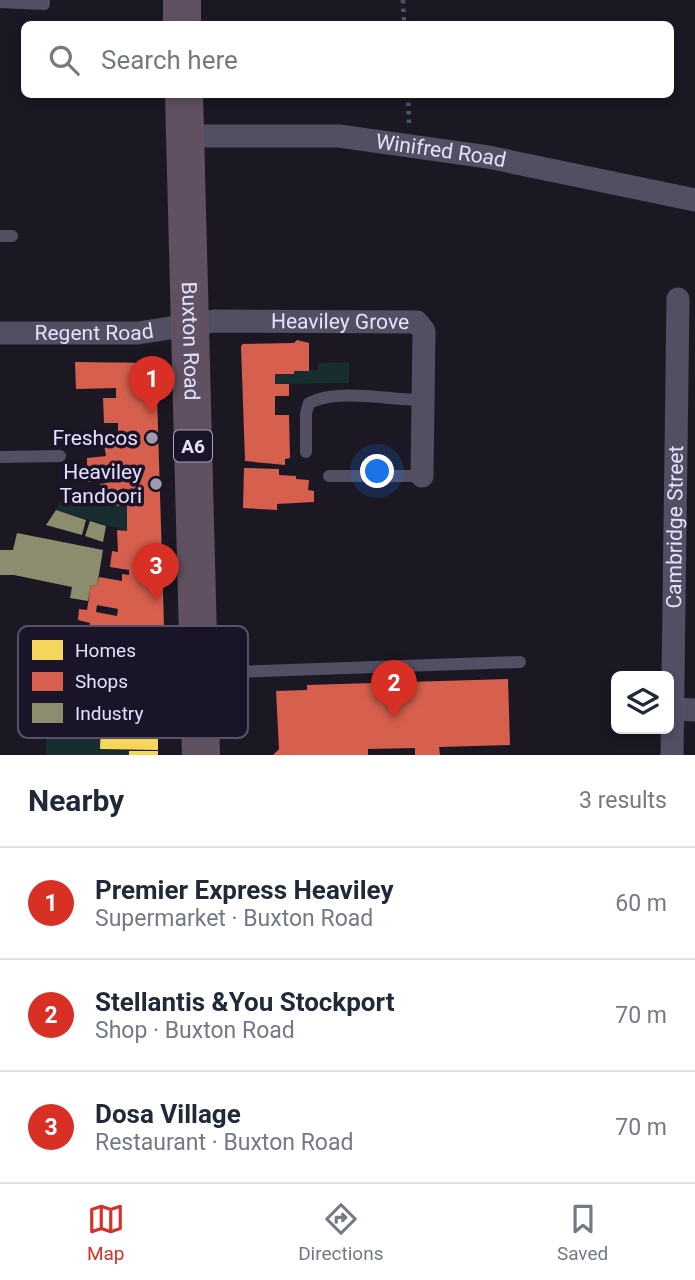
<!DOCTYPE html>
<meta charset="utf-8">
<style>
:root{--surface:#fff;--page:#f2f2f3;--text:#1f2937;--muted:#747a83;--line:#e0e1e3;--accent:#d93025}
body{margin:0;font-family:Roboto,sans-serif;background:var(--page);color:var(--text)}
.controls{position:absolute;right:21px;bottom:21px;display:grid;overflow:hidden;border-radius:10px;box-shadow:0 4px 10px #0003}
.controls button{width:63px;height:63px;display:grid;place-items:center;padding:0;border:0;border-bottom:2px solid var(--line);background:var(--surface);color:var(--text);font:35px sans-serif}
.you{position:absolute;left:378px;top:472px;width:24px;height:24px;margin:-18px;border:5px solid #fff;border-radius:50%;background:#1a73e8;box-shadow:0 0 0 10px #1a73e833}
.badge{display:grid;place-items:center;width:46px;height:46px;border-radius:50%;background:var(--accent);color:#fff;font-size:23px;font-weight:700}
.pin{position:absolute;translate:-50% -58px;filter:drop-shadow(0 2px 4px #0008)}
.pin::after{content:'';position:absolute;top:37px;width:24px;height:21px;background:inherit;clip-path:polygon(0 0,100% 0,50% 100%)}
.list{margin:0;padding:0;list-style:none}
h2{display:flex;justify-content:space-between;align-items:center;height:91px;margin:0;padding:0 28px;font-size:30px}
h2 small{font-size:23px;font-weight:400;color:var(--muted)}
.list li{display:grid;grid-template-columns:46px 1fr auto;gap:21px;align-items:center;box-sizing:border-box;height:112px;padding:0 28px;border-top:2px solid var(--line)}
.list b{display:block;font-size:26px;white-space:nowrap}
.list p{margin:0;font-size:23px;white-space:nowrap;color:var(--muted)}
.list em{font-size:23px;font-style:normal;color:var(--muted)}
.icon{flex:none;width:38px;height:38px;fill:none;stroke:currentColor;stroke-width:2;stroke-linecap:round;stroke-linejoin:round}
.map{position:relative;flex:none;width:695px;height:755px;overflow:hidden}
.search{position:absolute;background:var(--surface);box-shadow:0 4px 10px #0003;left:21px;right:21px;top:21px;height:77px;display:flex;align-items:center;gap:18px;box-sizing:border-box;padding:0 24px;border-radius:10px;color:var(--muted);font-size:26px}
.sheet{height:427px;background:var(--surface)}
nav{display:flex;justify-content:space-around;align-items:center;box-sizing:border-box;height:98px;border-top:2px solid var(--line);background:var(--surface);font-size:19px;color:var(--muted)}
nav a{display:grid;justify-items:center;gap:4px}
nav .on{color:var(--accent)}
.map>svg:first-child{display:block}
</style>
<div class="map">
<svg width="695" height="755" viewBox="0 0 695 755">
<rect width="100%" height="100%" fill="#1b1824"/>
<path fill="#182d2f" d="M349 362V383L275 384V374H294V371L318 370V363Z
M113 497 114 506 127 505V531L56 510 61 501Z
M46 726 100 729V749L153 751H129V755H46Z"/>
<path fill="#f6d55c" d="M102 679H131L130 684 154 685V709H158V750L100 749Z
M129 751H158V755H129Z"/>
<path fill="#d6604d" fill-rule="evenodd" d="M297 340 309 343V371H294V374H275V384H289V396H275V415H289L290 458 285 459V465L245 461 241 346 243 344 294 343Z
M75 362 156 363 164 625 152 680 124 674 127 659 115 656 116 647 94 644 95 635 88 634 90 623 78 620 79 609 87 610 91 585 97 586 99 577 122 581V574L129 575V570L110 567 112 551 118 552 117 530 127 531V505L113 506V497L101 498 100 484 123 480 122 476 87 482V458L106 456 102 434 118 433V423H104L103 398H116V388L76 389ZM97 605 118 609 117 616 96 612Z
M244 468 279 469V475L296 476V479L309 480 308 490 314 491V502L277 504V510L243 508Z
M508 679 510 745 439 747 440 755H415V748L368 749V755H273L279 749 276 691 307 690V685Z"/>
<path fill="#8c8c6e" d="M56 510 86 520 82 535 46 525Z
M90 521 106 526 103 542 85 536Z
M17 533 103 550 97 586 91 585 88 601 70 598 72 587 14 575H0V550H13Z"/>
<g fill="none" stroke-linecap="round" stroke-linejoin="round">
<path stroke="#4d5663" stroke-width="4.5" stroke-dasharray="3.5 5" stroke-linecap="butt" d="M403 0 404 24
M408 94 409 125"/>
<path stroke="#524f63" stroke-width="12" d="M0 2 44 4V0
M0 236H12
M306 452V413L309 403C337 388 390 400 422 400
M0 457 60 456
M329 476H422
M202 673 520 662"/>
<g stroke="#524f63" stroke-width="23">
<path id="s1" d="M185 136H339L488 157 695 200"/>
<path id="s2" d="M0 333H138L214 321 417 322 424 331 422 476"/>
<path d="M674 709 695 710"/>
<path id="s3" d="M672 755 678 299"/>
</g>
<g stroke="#605162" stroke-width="38">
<path d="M182 0V24"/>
<path id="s4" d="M184 94 201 755"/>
</g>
</g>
<g fill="#9e9ab0" stroke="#191428" stroke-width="2.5">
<circle cx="152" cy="438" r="7"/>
<circle cx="156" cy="484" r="7"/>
</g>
<g text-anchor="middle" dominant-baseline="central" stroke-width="7" stroke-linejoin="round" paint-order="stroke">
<rect fill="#191428" stroke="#a8a3bc" stroke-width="2" x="174" y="430.5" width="38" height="31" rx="5"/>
<g font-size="19" font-weight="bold" fill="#e5e0fb">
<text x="193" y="446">A6</text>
</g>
<g font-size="21" fill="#e5e0fb" stroke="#191428">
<text stroke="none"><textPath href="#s1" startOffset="257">Winifred Road</textPath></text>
<text stroke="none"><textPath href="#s2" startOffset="341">Heaviley Grove</textPath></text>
<text stroke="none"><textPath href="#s2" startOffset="94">Regent Road</textPath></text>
<text stroke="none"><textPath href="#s4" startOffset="247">Buxton Road</textPath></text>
<text stroke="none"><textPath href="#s3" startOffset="228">Cambridge Street</textPath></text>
</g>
<g font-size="21" fill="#e5e0fb" stroke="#191428" text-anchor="end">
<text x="138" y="438">Freshcos</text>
<text x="142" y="472">Heaviley<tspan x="142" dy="24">Tandoori</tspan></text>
</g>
</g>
<rect x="18" y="626" width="230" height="112" rx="10" fill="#191428" stroke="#565167" stroke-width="2"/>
<rect x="32" y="640" width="31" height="20" fill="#f6d55c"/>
<rect x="32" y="672" width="31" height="19" fill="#d6604d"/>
<rect x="32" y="703" width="31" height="20" fill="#8c8c6e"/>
<g font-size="19" fill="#e5e0fb">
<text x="75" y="657">Homes</text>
<text x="75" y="688">Shops</text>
<text x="75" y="720">Industry</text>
</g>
</svg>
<div class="controls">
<button><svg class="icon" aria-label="layers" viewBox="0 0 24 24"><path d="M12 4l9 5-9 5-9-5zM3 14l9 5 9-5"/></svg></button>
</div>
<div class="you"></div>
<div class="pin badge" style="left:152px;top:414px">1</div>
<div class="pin badge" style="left:394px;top:718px">2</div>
<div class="pin badge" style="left:156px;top:601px">3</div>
<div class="search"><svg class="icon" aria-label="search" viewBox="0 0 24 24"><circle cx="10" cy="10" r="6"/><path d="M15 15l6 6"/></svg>Search here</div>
</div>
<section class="sheet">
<h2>Nearby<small>3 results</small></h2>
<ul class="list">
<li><span class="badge">1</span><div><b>Premier Express Heaviley</b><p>Supermarket · Buxton Road</p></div><em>60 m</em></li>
<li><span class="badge">2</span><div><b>Stellantis &amp;You Stockport</b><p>Shop · Buxton Road</p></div><em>70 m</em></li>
<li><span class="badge">3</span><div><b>Dosa Village</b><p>Restaurant · Buxton Road</p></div><em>70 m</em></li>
</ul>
</section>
<nav>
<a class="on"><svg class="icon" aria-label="map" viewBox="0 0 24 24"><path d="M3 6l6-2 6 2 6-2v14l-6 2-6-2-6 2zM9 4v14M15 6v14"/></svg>Map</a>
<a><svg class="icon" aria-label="directions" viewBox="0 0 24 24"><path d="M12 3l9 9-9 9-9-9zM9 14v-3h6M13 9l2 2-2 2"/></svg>Directions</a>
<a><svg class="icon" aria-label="saved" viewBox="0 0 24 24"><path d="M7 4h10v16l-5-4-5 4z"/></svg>Saved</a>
</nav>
